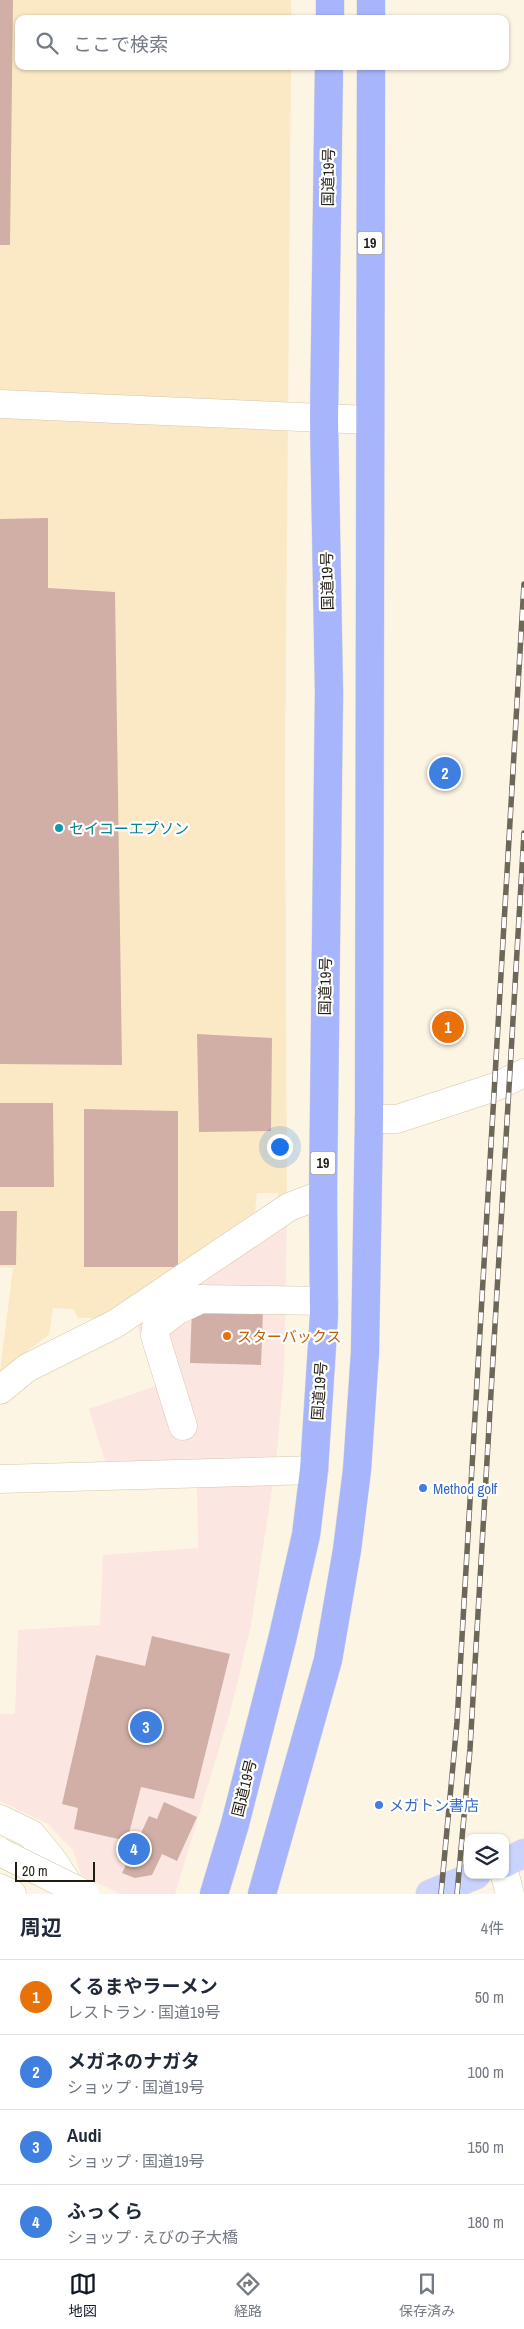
<!DOCTYPE html>
<html lang="ja">
<meta charset="utf-8">
<style>
:root{--surface:#fff;--page:#f2f2f3;--text:#1f2937;--muted:#747a83;--line:#e0e1e3;--accent:#111827}
body{margin:0;font-family:"Archivo Narrow","Noto Sans JP",sans-serif;background:var(--page);color:var(--text)}
.controls{position:absolute;right:15px;bottom:15px;display:grid;overflow:hidden;border-radius:10px;box-shadow:0 1px 4px #0004}
.controls button{width:45px;height:45px;display:grid;place-items:center;padding:0;border:0;border-bottom:1px solid var(--line);background:var(--surface);color:var(--text);font:25px sans-serif}
.scale{position:absolute;left:15px;bottom:12px;width:80px;box-sizing:border-box;padding-left:5px;border:2px solid #221d12;border-top:0;font-size:14px;line-height:18px;white-space:nowrap;color:#221d12;-webkit-text-stroke:4px #fff;paint-order:stroke}
.you{position:absolute;left:279px;top:1146px;width:18px;height:18px;margin:-12px;border:4px solid #fff;border-radius:50%;background:#1a73e8;box-shadow:0 0 0 8px #1a73e833}
.badge{display:grid;place-items:center;width:32px;height:32px;border-radius:50%;background:var(--accent);color:#fff;font-size:16px;font-weight:700}
.pin{position:absolute;translate:-50% -50%;border:2px solid #fff;box-shadow:0 1px 5px #0006}
.list{margin:0;padding:0;list-style:none}
h2{display:flex;justify-content:space-between;align-items:center;height:65px;margin:0;padding:0 20px;font-size:21px}
h2 small{font-size:16px;font-weight:400;color:var(--muted)}
.list li{display:grid;grid-template-columns:32px 1fr auto;gap:15px;align-items:center;box-sizing:border-box;height:75px;padding:0 20px;border-top:1px solid var(--line)}
.list b{display:block;font-size:19px;white-space:nowrap}
.list p{margin:0;font-size:16px;white-space:nowrap;color:var(--muted)}
.list em{font-size:16px;font-style:normal;color:var(--muted)}
.icon{flex:none;width:28px;height:28px;fill:none;stroke:currentColor;stroke-width:2;stroke-linecap:round;stroke-linejoin:round}
.map{position:relative;flex:none;width:524px;height:1894px;overflow:hidden}
.search{position:absolute;background:var(--surface);box-shadow:0 1px 4px #0004;left:15px;right:15px;top:15px;height:55px;display:flex;align-items:center;gap:12px;box-sizing:border-box;padding:0 18px;border-radius:10px;color:var(--muted);font-size:19px}
.sheet{height:365px;background:var(--surface)}
nav{display:flex;justify-content:space-around;align-items:center;box-sizing:border-box;height:70px;border-top:1px solid var(--line);background:var(--surface);font-size:14px;color:var(--muted)}
nav a{display:grid;justify-items:center;gap:2px}
nav .on{color:var(--accent)}
.map>svg:first-child{display:block}
</style>
<div class="map">
<svg width="524" height="1894" viewBox="0 0 524 1894">
<rect width="100%" height="100%" fill="#fdf5e3"/>
<path fill="#fbe6e2" d="M287 1219 284 1372 276 1463 108 1471 89 1409 156 1386 135 1318Z
M274 1476 251 1625 231 1709 175 1894H121L81 1875 73 1850 48 1824 0 1801V1714H15L18 1630 100 1625 103 1555 198 1548 197 1488 203 1482Z"/>
<path fill="#fbe9c5" d="M0 0H291V19H19V66H291L285 776 287 1198 277 1203 278 1193H257L254 1221 99 1318H78L73 1309 53 1308 49 1335 0 1371 13 1268 0 1267Z"/>
<path fill="#d1afa7" d="M0 0H13L10 245H0Z
M48 518V588L115 592 122 1065 0 1064V519Z
M197 1034 272 1038 271 1131 199 1132Z
M0 1103H53L54 1187H0Z
M84 1109 178 1111V1267H84Z
M0 1211H17L16 1265H0Z
M192 1306 263 1310 261 1365 190 1363Z
M152 1636 230 1654 194 1799 141 1787 127 1841 74 1829 78 1808 62 1804 96 1655 145 1666Z
M164 1802 197 1817 177 1861 162 1854 152 1875 135 1878 122 1873 149 1816 157 1819Z"/>
<g fill="none" stroke-linecap="round" stroke-linejoin="round">
<defs>
<path id="minor" d="M0 404 369 420
M369 1119H397L495 1087 524 1073
M0 1390 27 1368 115 1324 289 1207 323 1194
M183 1426 155 1336 156 1327 178 1310 201 1299 324 1301
M0 1479 314 1470
M0 1819 31 1834 51 1858 75 1894
M505 1875 510 1894
M0 1888 12 1894"/>
<path id="major" d="M505 1863 524 1853
M430 1894 476 1875"/>
<path id="highway" d="M330 19V0
M371 19V0
M214 1894 235 1824 282 1640 306 1535 314 1470 324 1315 323 1194 329 692 324 420 329 66
M262 1894 328 1660 347 1550 357 1470 365 1352 369 1119 371 66"/>
</defs>
<use href="#minor" stroke="#d5c7ab" stroke-width="29"/>
<use href="#major" stroke="#dcdbd9" stroke-width="29"/>
<use href="#highway" stroke="#dcdbd9" stroke-width="29"/>
<use href="#minor" stroke="#fff" stroke-width="28"/>
<use href="#major" stroke="#cad3fd" stroke-width="28"/>
<use href="#highway" stroke="#a7b5fc" stroke-width="28"/>
<defs>
<path id="rail" d="M441 1894 457 1722 524 584
M457 1894 470 1749 524 833"/>
</defs>
<use href="#rail" stroke="#6d675a" stroke-width="5.5"/>
<use href="#rail" stroke="#fff" stroke-width="4" stroke-dasharray="11" stroke-linecap="butt"/>
<defs>
<path id="minor-bridge" d="M0 1852 85 1894"/>
</defs>
<use href="#minor-bridge" stroke="#d5c7ab" stroke-width="29" stroke-linecap="butt"/>
<use href="#minor-bridge" stroke="#fff" stroke-width="28"/>
</g>
<circle fill="#0f9aa8" stroke="#fff" stroke-width="2" cx="59" cy="828" r="5"/>
<circle fill="#e8710a" stroke="#fff" stroke-width="2" cx="227" cy="1336" r="5"/>
<g fill="#3f7fe0" stroke="#fff" stroke-width="2">
<circle cx="423" cy="1488" r="5"/>
<circle cx="379" cy="1805" r="5"/>
</g>
<g text-anchor="middle" dominant-baseline="central" stroke-width="4.5" stroke-linejoin="round" paint-order="stroke">
<g fill="#fff" stroke="#646159" stroke-width="1">
<rect x="357.5" y="231.5" width="25" height="23" rx="4"/>
<rect x="310.5" y="1151.5" width="25" height="23" rx="4"/>
</g>
<g font-size="14" font-weight="bold" fill="#221d12">
<text x="370" y="243">19</text>
<text x="323" y="1163">19</text>
</g>
<g font-size="15" fill="#221d12" stroke="#fff">
<text transform="translate(328 177) rotate(-89)">国道19号</text>
<text transform="translate(327 581) rotate(-91)">国道19号</text>
<text transform="translate(325 986) rotate(-89)">国道19号</text>
<text transform="translate(319 1391) rotate(-86)">国道19号</text>
<text transform="translate(244 1788) rotate(-76)">国道19号</text>
</g>
<g font-size="15" fill="#0d838f" stroke="#fff" text-anchor="start">
<text x="69" y="828">セイコーエプソン</text>
</g>
<g font-size="15" fill="#c56008" stroke="#fff" text-anchor="start">
<text x="237" y="1336">スターバックス</text>
</g>
<g font-size="15" fill="#366cbe" stroke="#fff" text-anchor="start">
<text x="433" y="1488">Method golf</text>
<text x="389" y="1805">メガトン書店</text>
</g>
</g>
</svg>
<div class="controls">
<button><svg class="icon" aria-label="layers" viewBox="0 0 24 24"><path d="M12 4l9 5-9 5-9-5zM3 14l9 5 9-5"/></svg></button>
</div>
<div class="scale">20 m</div>
<div class="you"></div>
<div class="pin badge" style="left:448px;top:1027px;background:#e8710a">1</div>
<div class="pin badge" style="left:445px;top:773px;background:#3f7fe0">2</div>
<div class="pin badge" style="left:146px;top:1727px;background:#3f7fe0">3</div>
<div class="pin badge" style="left:134px;top:1849px;background:#3f7fe0">4</div>
<div class="search"><svg class="icon" aria-label="search" viewBox="0 0 24 24"><circle cx="10" cy="10" r="6"/><path d="M15 15l6 6"/></svg>ここで検索</div>
</div>
<section class="sheet">
<h2>周辺<small>4件</small></h2>
<ul class="list">
<li><span class="badge" style="background:#e8710a">1</span><div><b>くるまやラーメン</b><p>レストラン · 国道19号</p></div><em>50 m</em></li>
<li><span class="badge" style="background:#3f7fe0">2</span><div><b>メガネのナガタ</b><p>ショップ · 国道19号</p></div><em>100 m</em></li>
<li><span class="badge" style="background:#3f7fe0">3</span><div><b>Audi</b><p>ショップ · 国道19号</p></div><em>150 m</em></li>
<li><span class="badge" style="background:#3f7fe0">4</span><div><b>ふっくら</b><p>ショップ · えびの子大橋</p></div><em>180 m</em></li>
</ul>
</section>
<nav>
<a class="on"><svg class="icon" aria-label="map" viewBox="0 0 24 24"><path d="M3 6l6-2 6 2 6-2v14l-6 2-6-2-6 2zM9 4v14M15 6v14"/></svg>地図</a>
<a><svg class="icon" aria-label="directions" viewBox="0 0 24 24"><path d="M12 3l9 9-9 9-9-9zM9 14v-3h6M13 9l2 2-2 2"/></svg>経路</a>
<a><svg class="icon" aria-label="saved" viewBox="0 0 24 24"><path d="M7 4h10v16l-5-4-5 4z"/></svg>保存済み</a>
</nav>
